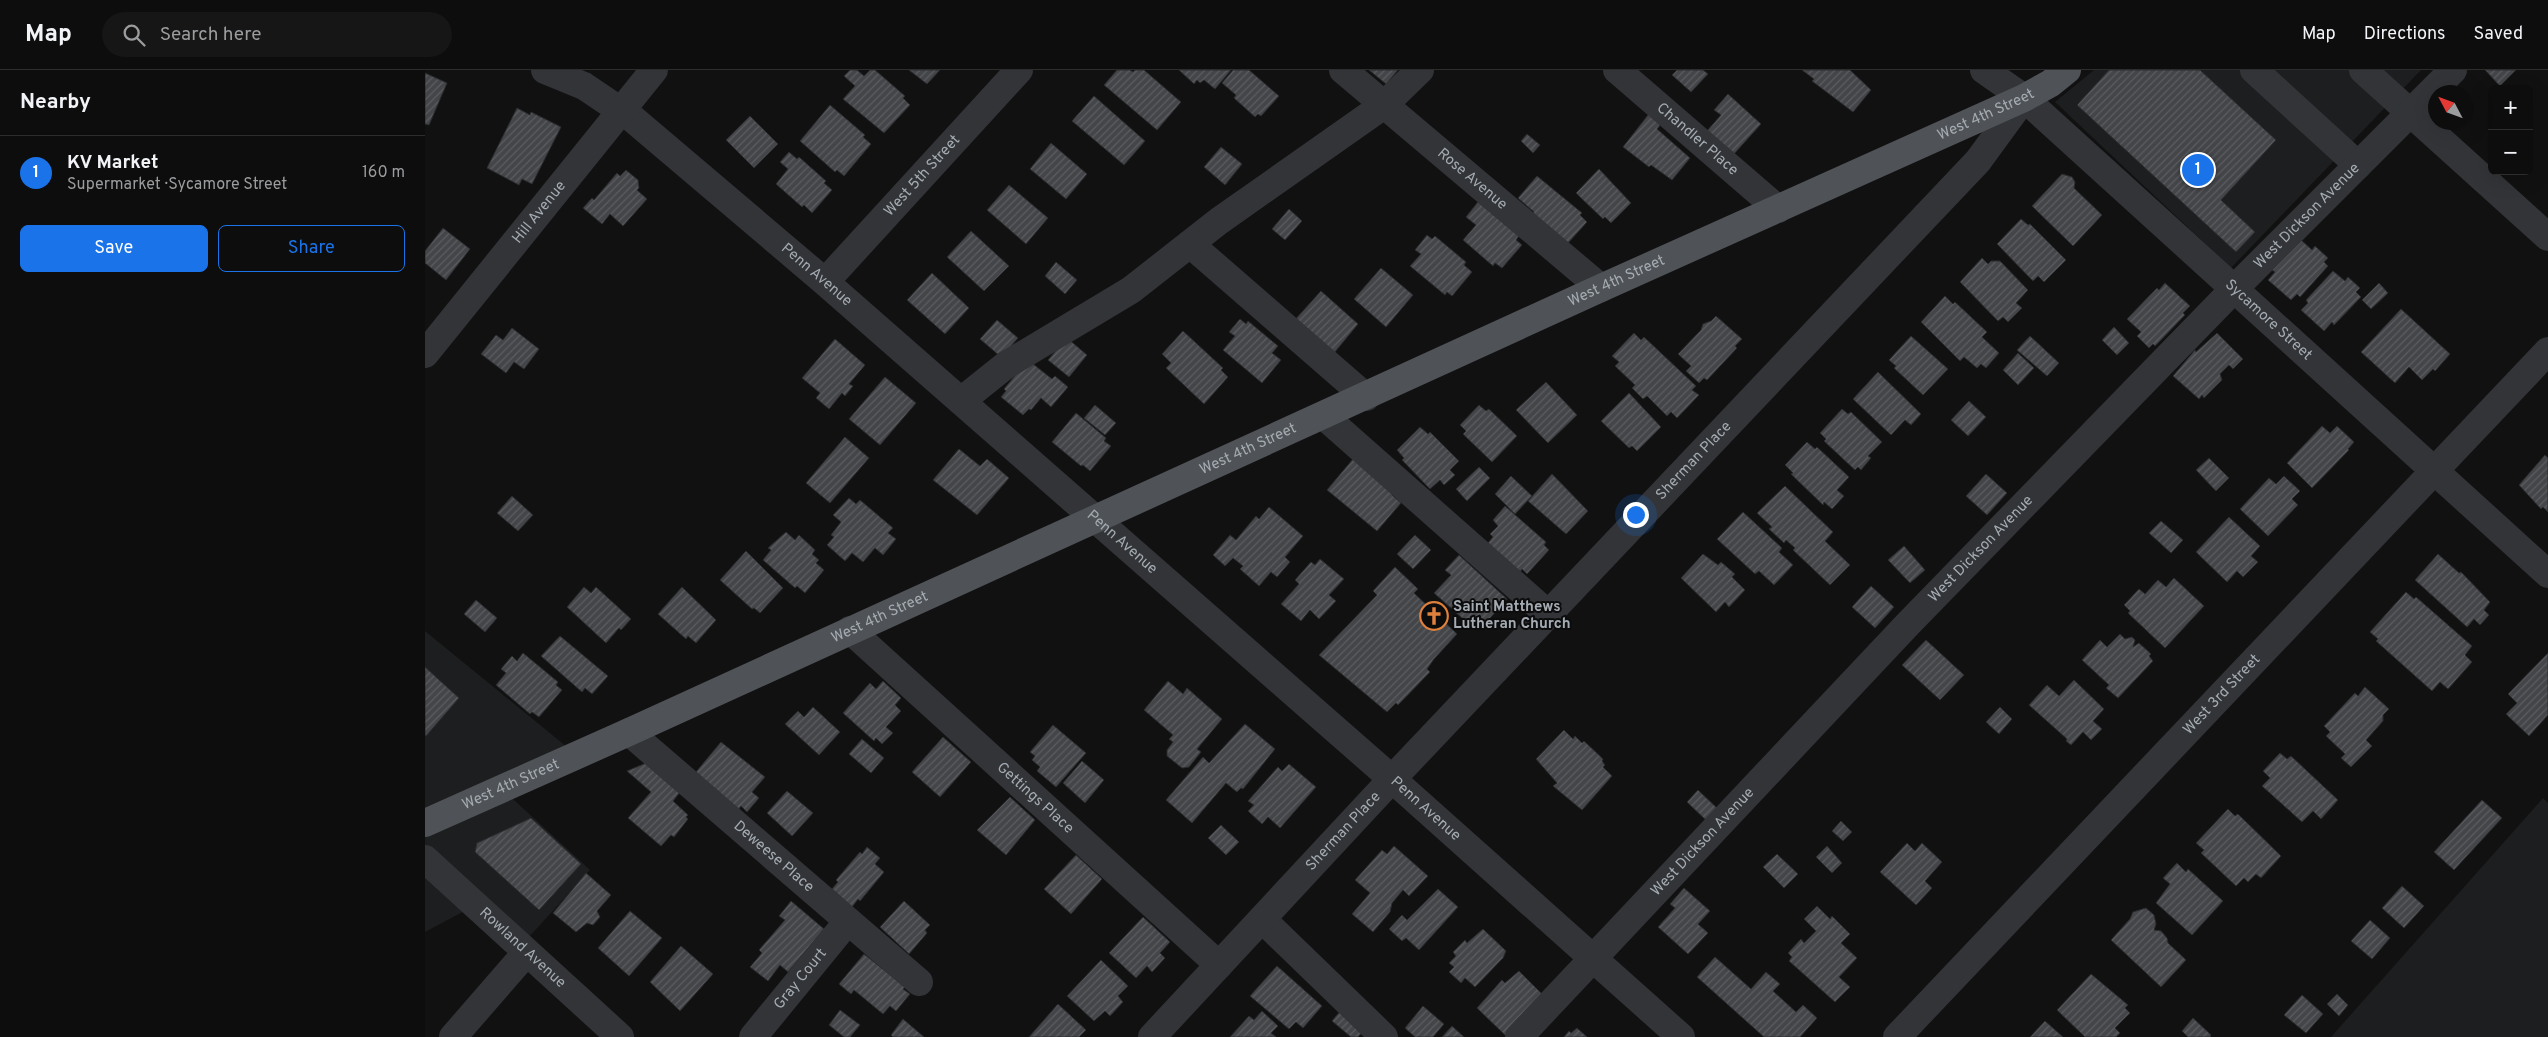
<!DOCTYPE html>
<meta charset="utf-8">
<style>
:root{--surface:#0d0d0e;--page:#161617;--text:#f1f3f6;--muted:#9a9c9e;--line:#2d2d2e;--accent:#1a73e8}
body{margin:0;font-family:Overpass,sans-serif;background:var(--page);color:var(--text)}
.controls{position:absolute;right:15px;top:15px;display:grid;overflow:hidden;border-radius:8px;box-shadow:0 5px 20px #0002}
.controls button{width:45px;height:45px;display:grid;place-items:center;padding:0;border:0;border-bottom:1px solid var(--line);background:var(--surface);color:var(--text);font:25px sans-serif}
.compass{position:absolute;left:2003px;top:15px;width:45px;height:45px;border-radius:50%;background:var(--surface);box-shadow:0 5px 20px #0002;rotate:311deg}
.you{position:absolute;left:1210px;top:444px;width:18px;height:18px;margin:-12px;border:4px solid #fff;border-radius:50%;background:#1a73e8;box-shadow:0 0 0 8px #1a73e833}
.badge{display:grid;place-items:center;width:32px;height:32px;border-radius:50%;background:var(--accent);color:#fff;font-size:16px;font-weight:700}
.pin{position:absolute;translate:-50% -50%;border:2px solid #fff;box-shadow:0 1px 5px #0006}
.list{margin:0;padding:0;list-style:none}
h2{display:flex;justify-content:space-between;align-items:center;height:65px;margin:0;padding:0 20px;font-size:21px}
h2 small{font-size:16px;font-weight:400;color:var(--muted)}
.list li{display:grid;grid-template-columns:32px 1fr auto;gap:15px;align-items:center;box-sizing:border-box;height:75px;padding:0 20px;border-top:1px solid var(--line)}
.list b{display:block;font-size:19px;white-space:nowrap}
.list p{margin:0;font-size:16px;white-space:nowrap;color:var(--muted)}
.list em{font-size:16px;font-style:normal;color:var(--muted)}
.actions{display:flex;gap:10px;padding:15px 20px}
.actions a{flex:1;padding:11px 0;border:1px solid var(--accent);border-radius:8px;text-align:center;font-size:18px;color:var(--accent)}
.actions .main{background:var(--accent);color:#fff}
.icon{flex:none;width:28px;height:28px;fill:none;stroke:currentColor;stroke-width:2;stroke-linecap:round;stroke-linejoin:round}
.map{position:relative;flex:none;width:2123px;height:967px;overflow:hidden}
header{display:flex;align-items:center;gap:30px;box-sizing:border-box;height:70px;padding:0 25px;background:var(--surface);border-bottom:1px solid var(--line)}
header strong{font-size:24px}
nav{display:flex;gap:28px;margin-inline-start:auto;font-size:18px}
.search{width:350px;height:45px;background:var(--page);display:flex;align-items:center;gap:12px;box-sizing:border-box;padding:0 18px;border-radius:28px;color:var(--muted);font-size:19px}
main{display:flex}
aside{flex:1;background:var(--surface)}
.map>svg:first-child{display:block}
</style>
<header>
<strong>Map</strong>
<div class="search"><svg class="icon" aria-label="search" viewBox="0 0 24 24"><circle cx="10" cy="10" r="6"/><path d="M15 15l6 6"/></svg>Search here</div>
<nav><a>Map</a><a>Directions</a><a>Saved</a></nav>
</header>
<main>
<aside>
<h2>Nearby<small></small></h2>
<ul class="list">
<li><span class="badge">1</span><div><b>KV Market</b><p>Supermarket · Sycamore Street</p></div><em>160 m</em></li>
</ul>
<div class="actions"><a class="main">Save</a><a>Share</a></div>
</aside>
<div class="map">
<svg width="2123" height="967" viewBox="0 0 2123 967">
<defs>
<pattern id="building-hatch" width="6" height="6" patternUnits="userSpaceOnUse" patternTransform="scale(1.25)"><rect width="6" height="6" fill="#434548"/><path d="M-1 1l2-2M0 6l6-6M5 7l2-2" fill="none" stroke="#5b5d60"/></pattern>
</defs>
<rect width="100%" height="100%" fill="#111112"/>
<path fill="#1d1e1f" d="M1669 0H1996L1806 198 1630 32Z
M0 561 164 695 88 729 165 800 94 878 49 836 0 862Z
M2118 728 2123 733V967H1906Z"/>
<path fill="url(#building-hatch)" stroke="#2b2c2e" d="M425 0H432L439 6 445 0H450L480 26 478 28 485 35 459 63 418 29 430 16 419 6Z
M484 0H515L502 14Z
M692 0H705L708 2 710 0H719L756 32 732 60 679 15Z
M754 0H806L790 19 779 10 775 13 772 10 769 14Z
M808 0H824L854 26 836 46 833 44 830 47 809 28 811 25 797 13Z
M944 0H973L961 14Z
M1252 0H1278L1283 4 1266 22 1247 5Z
M1377 0H1425L1446 20 1428 42 1387 11 1389 9Z
M1684 0H1775L1851 70 1796 130 1830 162 1811 182 1652 35Z
M2060 0H2091L2075 16Z
M0 3 22 13 4 55 0 54Z
M1303 24 1336 54 1308 85 1282 61 1296 45 1289 40Z
M669 26 720 71 699 95 647 51Z
M405 35 440 65 438 67 446 74 419 106 412 100 410 102 375 71Z
M92 38 105 45 106 42 136 57 107 114 97 109 94 115 62 98Z
M1227 40 1239 50 1232 59 1265 88 1247 110 1226 95 1224 97 1198 77Z
M325 46 353 74 329 98 301 70Z
M1102 64 1115 75 1108 83 1096 71Z
M626 73 662 104 641 129 605 99Z
M796 77 817 94 800 115 779 97Z
M364 82 372 89 374 87 401 111 399 113 407 120 387 143 379 135 377 137 351 114 363 99 355 92Z
M1174 99 1206 133 1186 153 1180 147 1178 149 1151 123Z
M201 100 213 110 214 118 212 120 222 129 198 156 185 144 177 154 158 138 167 128 169 130 192 103 195 106Z
M1637 104 1647 107 1650 112 1649 118 1677 145 1648 176 1607 136Z
M1112 106 1157 143 1155 145 1162 152 1143 173 1107 145 1109 142 1093 128Z
M584 115 623 148 601 174 562 140Z
M1053 132 1094 166 1091 170 1097 175 1077 198 1070 193 1068 196 1038 170 1051 155 1041 147Z
M864 139 877 151 860 170 847 159Z
M1596 149 1603 155 1605 154 1641 190 1619 212 1613 206 1608 211 1572 174Z
M18 158 45 179 21 210 0 193V181Z
M546 161 584 196 559 221 522 187Z
M1002 165 1007 169 1010 166 1041 192 1039 195 1047 202 1027 226 1022 222 1020 225 985 196 996 184 990 180Z
M1875 169 1887 180 1890 176 1903 188 1899 192 1903 196 1875 227 1872 224 1866 230 1843 210 1850 202 1847 200Z
M1557 188 1563 194 1566 191H1575L1603 220 1591 233 1597 238 1583 252 1578 247 1573 251 1535 212Z
M631 192 652 210 640 224 620 206Z
M956 198 988 225 961 257 929 229Z
M1908 201 1920 211 1923 207 1935 218 1931 222 1936 227 1909 255 1907 252 1899 261 1876 240 1883 233 1881 230Z
M507 203 544 238 520 264 482 230Z
M1740 213 1765 236 1758 243 1760 245 1730 276 1728 274 1724 278 1712 266 1716 262 1702 249 1732 218 1734 220Z
M1954 213 1963 223 1946 239 1937 230Z
M896 221 933 254 909 283 868 252Z
M1520 226 1528 234 1530 232 1562 262 1557 267 1574 283 1561 298 1556 294 1552 298 1539 287 1535 291 1496 252Z
M1976 239 2025 284 2010 301 2008 299 1997 310 1984 297 1970 313 1936 282Z
M1291 246 1317 269 1310 276 1312 278 1282 310 1279 308 1274 313 1261 301 1266 296 1253 284 1276 260 1278 254 1286 251Z
M815 249 821 254 823 251 853 276 847 283 856 290 837 313 798 280 810 266 804 262Z
M572 250 593 268 576 287 555 269Z
M1689 257 1704 273 1692 285 1677 270Z
M87 258 114 279 99 299 89 292 81 303 56 284 71 265 78 270Z
M758 261 798 298 796 300 803 307 779 334 741 298 746 293 737 284Z
M1209 263 1216 270 1219 267 1271 316 1267 320 1274 325 1252 348 1246 342 1242 346 1222 326 1218 329 1207 318 1210 315 1190 296 1194 292 1187 286Z
M1792 263 1818 289 1808 299 1804 295 1795 304 1797 310 1779 328 1777 325 1774 329 1748 306 1770 280 1771 282Z
M1486 266 1523 299 1498 325 1469 298 1471 296 1464 290Z
M1605 266 1634 293 1622 306 1592 280Z
M642 268 662 285 644 307 623 290Z
M410 269 440 295 424 314 428 316 420 326 417 323 404 339 391 328 395 323 377 308Z
M1593 283 1609 298 1593 315 1578 300Z
M603 290 627 309 630 306 643 317 626 337 616 328 606 340 604 339 598 345 576 327 581 321 579 319Z
M1453 302 1496 344 1486 355 1480 350 1466 365 1428 329Z
M460 307 491 333 455 375 424 349Z
M1121 312 1152 345 1123 373 1091 340Z
M1204 323 1236 357 1212 381 1207 376 1204 378 1176 351Z
M1544 331 1561 347 1543 366 1526 350Z
M670 335 691 353 680 365 659 348Z
M1054 335 1061 341 1064 339 1092 366 1067 392 1038 364 1041 361 1035 355Z
M1417 339 1423 344 1426 342 1457 372 1443 386 1446 388 1436 400 1433 397 1430 400 1399 371 1401 369 1395 363Z
M651 343 681 368 679 371 686 376 665 401 658 395 656 396 627 372Z
M1897 356 1905 363 1912 356 1929 372 1923 379 1924 380 1887 418 1862 393Z
M995 357 1003 364 1005 362 1034 391 1025 400 1030 405 1019 415 1015 410 1005 419 977 390 979 388 972 380Z
M420 367 444 388 405 433 381 413Z
M1382 372 1390 379 1392 377 1424 407 1412 420 1419 426 1407 439 1399 432 1398 435 1366 404 1368 403 1360 395Z
M534 379 555 396 562 389 584 408 552 445 508 410Z
M2120 385 2123 388V442L2118 437 2116 439 2094 415Z
M1784 388 1804 408 1791 421 1771 400Z
M928 389 969 422 967 425 976 433 952 461 902 420Z
M1054 397 1065 408 1042 431 1031 419Z
M1127 404 1163 441 1141 464 1103 431Z
M1561 404 1582 423 1562 445 1541 426Z
M1086 406 1107 426 1090 444 1070 424Z
M1859 406 1875 421 1867 429 1873 435 1843 466 1815 439 1844 408 1851 414Z
M1360 416 1408 462 1400 471 1425 495 1405 515 1368 480 1370 478 1361 470 1359 473 1344 459 1347 457 1332 443Z
M87 426 108 445 93 461 72 443Z
M424 428 431 434 435 430 468 458 463 463 471 469 458 485 450 478 438 492 427 483 420 491 402 475 409 467 406 465 416 452 408 445Z
M1080 436 1121 472 1119 475 1124 480 1102 504 1097 499 1095 502 1063 473 1068 467 1065 464 1073 456 1068 450Z
M844 437 878 466 860 487 865 492 852 507 846 502 834 516 815 499 818 496 808 488 800 496 788 485 805 465 811 470 831 446 834 449Z
M1318 442 1357 478 1354 482 1368 495 1349 515 1334 501 1330 504 1292 469Z
M1804 447 1835 476 1826 486 1833 492 1818 507 1812 501 1802 512 1771 482Z
M1736 451 1758 470 1746 483 1724 463Z
M361 462 370 470 374 465 390 480 387 484 394 490 391 493 399 500 380 523 372 516 370 518 338 490 346 480 343 478Z
M990 465 1006 480 988 499 972 484Z
M1479 476 1500 500 1485 513 1463 490Z
M321 481 358 518 335 543 329 538 327 539 295 510Z
M1278 484 1293 495 1296 492 1310 504 1307 507 1320 520 1304 537 1300 532 1291 542 1256 508Z
M2013 484 2034 503 2036 502 2065 532 2059 540 2064 545 2055 555 2049 549 2042 557 1990 510Z
M1034 485 1082 529 1056 558 1049 551 1045 555 1009 523 1026 505 1020 500Z
M895 489 919 509 904 525 911 531 894 549 885 540 876 551 856 534 874 514 870 510 886 492 890 495Z
M970 497 993 519 989 523 1032 564 1009 589 1002 599 1005 602 973 635 971 633 962 642 894 585 952 525 948 521Z
M1749 508 1779 536 1740 578 1703 543 1705 541 1699 535 1714 519 1720 524 1733 510 1741 517Z
M1446 516 1469 537 1450 558 1427 537Z
M159 517 166 523 171 517 206 549 196 560 194 558 181 573 142 537Z
M257 517 291 550 271 573 263 566 261 569 233 544Z
M1981 522 1989 529 1991 527 2047 576 2040 585 2047 592 2023 619 2015 612 2007 621 1951 571 1953 569 1945 562Z
M51 530 72 548 60 562 39 544Z
M1695 564 1700 569 1707 567 1710 570 1708 577 1714 573 1726 584 1724 586 1728 591 1693 628 1681 618 1684 615 1657 590 1675 570 1682 577Z
M135 566 183 606 167 624 160 618 157 622 116 586Z
M1501 570 1539 605 1515 630 1477 595Z
M98 583 133 612 131 615 137 620 114 647 107 642 105 644 71 615 81 603 76 599 87 586 92 591Z
M2123 583V645L2104 666 2081 644 2092 633 2083 624Z
M0 597 34 628 1 666 0 665Z
M1649 610 1679 639 1668 651 1677 659 1666 670 1658 662 1646 675 1641 671 1642 669 1604 635 1622 615 1634 626Z
M458 611 476 628 470 635 476 641 461 657 468 663 457 674 451 668 449 671 418 643 445 613 451 619Z
M743 611 758 624 762 618 797 649 772 679 776 682 764 697 757 698 742 686V680L748 672 744 669 748 665 719 640Z
M1940 617 1964 639 1958 645V651L1941 670 1947 676 1926 697 1916 688 1920 684 1901 666 1905 662 1899 656 1930 623 1933 626Z
M388 637 415 662 394 685 360 654 373 641 379 647Z
M1575 637 1587 649 1574 664 1561 652Z
M820 654 850 679 818 719 816 718 812 722 801 713 767 753 741 730 778 687 784 693Z
M628 655 661 683 631 717 612 701 615 697 607 690 610 686 605 682Z
M1139 660 1148 669 1150 666 1157 673 1159 671 1178 689 1177 691 1180 695 1178 697 1187 706 1157 740 1128 716 1132 713 1111 689Z
M518 667 546 692 515 727 487 702Z
M437 669 459 688 446 703 424 684Z
M296 672 340 707 327 722 334 728 322 742 316 736 313 740 271 702Z
M1855 683 1862 689 1866 686 1913 730 1896 749 1888 741 1877 752 1837 716 1845 708 1838 701Z
M226 691 259 717 248 731 263 745 261 747 263 749 249 767 246 765 236 776 203 748 226 722 202 701Z
M657 691 679 710 660 733 638 713Z
M864 694 891 717 855 758 843 747 837 754 823 741 829 735 823 731 853 697 857 701Z
M1273 720 1295 741 1284 753 1262 732Z
M362 721 388 743 367 766 342 743Z
M585 727 610 750 581 785 552 760Z
M2057 730 2077 748 2029 800 2009 782Z
M1803 739 1810 746 1813 744 1856 786 1836 808 1831 804 1823 812 1819 808 1811 816 1776 783 1779 780 1771 773Z
M106 748 156 794 114 840 50 782 52 773Z
M1416 751 1427 762 1418 771 1407 761Z
M796 755 814 772 801 785 783 768Z
M1482 773 1490 781 1497 773 1517 792 1500 811 1507 818 1491 835 1455 802Z
M969 776 1003 806 984 826 978 820 967 833 965 842 948 862 927 844 945 823 930 810 957 780 962 784Z
M1402 776 1417 793 1407 803 1391 787Z
M442 777 455 788 450 794 459 802 435 831 433 829 427 837 407 819 413 812 411 810 435 782 437 784Z
M1352 784 1373 804 1359 818 1338 797Z
M651 785 677 809 646 844 619 819Z
M1752 793 1761 802 1763 799 1798 831 1767 865 1731 833 1745 814 1738 808Z
M161 803 186 825 172 841 175 847 168 855 162 853 151 862 128 843Z
M1977 816 1999 836 1979 858 1957 838Z
M1259 818 1285 841 1273 854 1283 863 1263 884 1233 857 1250 838 1245 834Z
M1013 819 1033 837 994 880 981 868 977 871 964 859 977 845 982 850Z
M366 831 399 859 363 902 355 895 343 911 325 897 337 883 334 880 360 850 354 846Z
M479 831 505 855 500 860 502 863 484 884 455 857Z
M1392 836 1405 849 1407 846 1425 864 1416 873 1432 888 1414 907 1425 917 1410 932 1364 891 1367 887 1363 883 1376 869 1379 873 1391 861 1379 849Z
M1721 838 1729 845 1731 854 1729 860 1736 861 1742 868 1743 873 1761 890 1736 917 1686 870 1705 849 1708 842Z
M205 841 237 868 204 906 173 878Z
M718 847 745 872 735 883 740 888 727 902 722 896 711 908 684 883Z
M1945 850 1965 868 1947 889 1926 871Z
M1058 859 1081 881 1078 888 1050 917 1040 908 1036 913 1024 902 1029 897 1024 893 1031 886 1028 882 1040 870 1042 873Z
M256 876 288 904 255 941 225 912Z
M439 884 480 917 478 919 485 924 471 941 465 936 458 944 429 920 426 924 414 914Z
M1290 887 1326 919 1341 902 1355 914 1348 921 1371 942 1378 935 1392 948 1375 967H1339L1272 907Z
M676 890 703 916 693 926 698 932 685 946 680 941 669 951 642 926Z
M852 896 897 936 878 958 871 952 864 959 825 926Z
M1094 901 1119 926 1081 966 1052 938 1077 910 1080 913Z
M1666 904 1703 935 1700 938 1705 943 1690 958 1695 963 1691 967H1660L1632 940Z
M1912 924 1923 935 1914 946 1902 934Z
M1877 925 1898 944 1881 963 1859 945Z
M633 934 661 960 654 967H604Z
M998 936 1019 954 1008 967H990L980 958Z
M917 939 940 959 933 967H926L907 951Z
M415 940 435 955 425 967H419L404 955Z
M837 941 853 956 846 963 851 967H805L824 946 829 950Z
M1768 948 1786 965 1785 967H1763L1757 961Z
M478 949 499 967H468L466 965Z
M1620 951 1638 967H1605Z
M1027 956 1039 967H1017Z
M1152 958 1162 967H1139L1144 961 1146 963Z"/>
<g fill="none" stroke-linecap="round" stroke-linejoin="round">
<g stroke="#323437" stroke-width="28">
<path id="s1" d="M120 0 159 16 208 49 400 212 967 709 1256 967"/>
<path id="s2" d="M918 0 1176 218"/>
<path id="s3" d="M1192 0 1353 139"/>
<path id="s4" d="M1559 0 1599 28 2123 504"/>
<path d="M1829 0 1933 95"/>
<path d="M1938 0 2123 167"/>
<path d="M765 174 941 327"/>
<path id="s5" d="M400 212 594 0"/>
<path id="s6" d="M0 284 229 0"/>
<path d="M536 331 581 295 706 220 794 151 959 35 995 0"/>
<path d="M899 346 1123 544"/>
<path id="s7" d="M425 560 794 895"/>
<path id="s8" d="M204 662 494 912"/>
<path id="s9" d="M0 789 195 967"/>
<path d="M837 849 959 967"/>
<path d="M28 967 101 883"/>
<path id="s10" d="M328 967 423 851"/>
<path id="s11" d="M727 967 967 709 1553 91 1599 28"/>
<path id="s12" d="M1094 967 1482 555 1808 220 2028 0"/>
<path id="s13" d="M1472 967 2123 281"/>
</g>
<path stroke="#4f5256" stroke-width="28" id="s14" d="M0 753 204 662 1176 218 1599 28 1626 13 1642 0"/>
</g>
<defs>
<symbol id="church-ring" viewBox="-11 -11 22 22"><circle r="9.5" fill="#0c0c0d" stroke="#df813c" stroke-width="1.5"/><path d="M-1.2-6h2.4v3.5h3.3v2.4h-3.3V6h-2.4V-.1h-3.3v-2.4h3.3Z" fill="#df813c"/></symbol>
</defs>
<g fill-rule="evenodd">
<use href="#church-ring" x="993" y="530" width="32" height="32"/>
</g>
<g text-anchor="middle" dominant-baseline="central" stroke-width="4" stroke-linejoin="round" paint-order="stroke">
<g font-size="15" fill="#a4abb2" stroke="#0c0c0d">
<text stroke="none"><textPath href="#s14" startOffset="1714">West 4th Street</textPath></text>
<text stroke="none"><textPath href="#s3" startOffset="106">Chandler Place</textPath></text>
<text stroke="none"><textPath href="#s5" startOffset="144">West 5th Street</textPath></text>
<text stroke="none"><textPath href="#s2" startOffset="169">Rose Avenue</textPath></text>
<text stroke="none"><textPath href="#s6" startOffset="182">Hill Avenue</textPath></text>
<text stroke="none"><textPath href="#s12" startOffset="1138">West Dickson Avenue</textPath></text>
<text stroke="none"><textPath href="#s1" startOffset="342">Penn Avenue</textPath></text>
<text stroke="none"><textPath href="#s14" startOffset="1309">West 4th Street</textPath></text>
<text stroke="none"><textPath href="#s4" startOffset="379">Sycamore Street</textPath></text>
<text stroke="none"><textPath href="#s14" startOffset="904">West 4th Street</textPath></text>
<text stroke="none"><textPath href="#s11" startOffset="791">Sherman Place</textPath></text>
<text stroke="none"><textPath href="#s1" startOffset="748">Penn Avenue</textPath></text>
<text stroke="none"><textPath href="#s12" startOffset="672">West Dickson Avenue</textPath></text>
<text stroke="none"><textPath href="#s14" startOffset="499">West 4th Street</textPath></text>
<text stroke="none"><textPath href="#s13" startOffset="472">West 3rd Street</textPath></text>
<text stroke="none"><textPath href="#s14" startOffset="94">West 4th Street</textPath></text>
<text stroke="none"><textPath href="#s7" startOffset="250">Gettings Place</textPath></text>
<text stroke="none"><textPath href="#s1" startOffset="1152">Penn Avenue</textPath></text>
<text stroke="none"><textPath href="#s11" startOffset="281">Sherman Place</textPath></text>
<text stroke="none"><textPath href="#s12" startOffset="268">West Dickson Avenue</textPath></text>
<text stroke="none"><textPath href="#s8" startOffset="191">Deweese Place</textPath></text>
<text stroke="none"><textPath href="#s9" startOffset="132">Rowland Avenue</textPath></text>
<text stroke="none"><textPath href="#s10" startOffset="75">Gray Court</textPath></text>
</g>
<g font-size="15" font-weight="bold" fill="#a4abb2" stroke="#0c0c0d" text-anchor="start">
<text x="1028" y="537">Saint Matthews<tspan x="1028" dy="17">Lutheran Church</tspan></text>
</g>
</g>
</svg>
<div class="controls">
<button>+</button>
<button>−</button>
</div>
<svg class="compass" viewBox="-18 -18 36 36"><path d="M0-13l5 13h-10z" fill="#e53935"/><path d="M0 13l5-13h-10z" fill="#9a9c9e"/></svg>
<div class="you"></div>
<div class="pin badge" style="left:1773px;top:100px">1</div>
</div>
</main>
